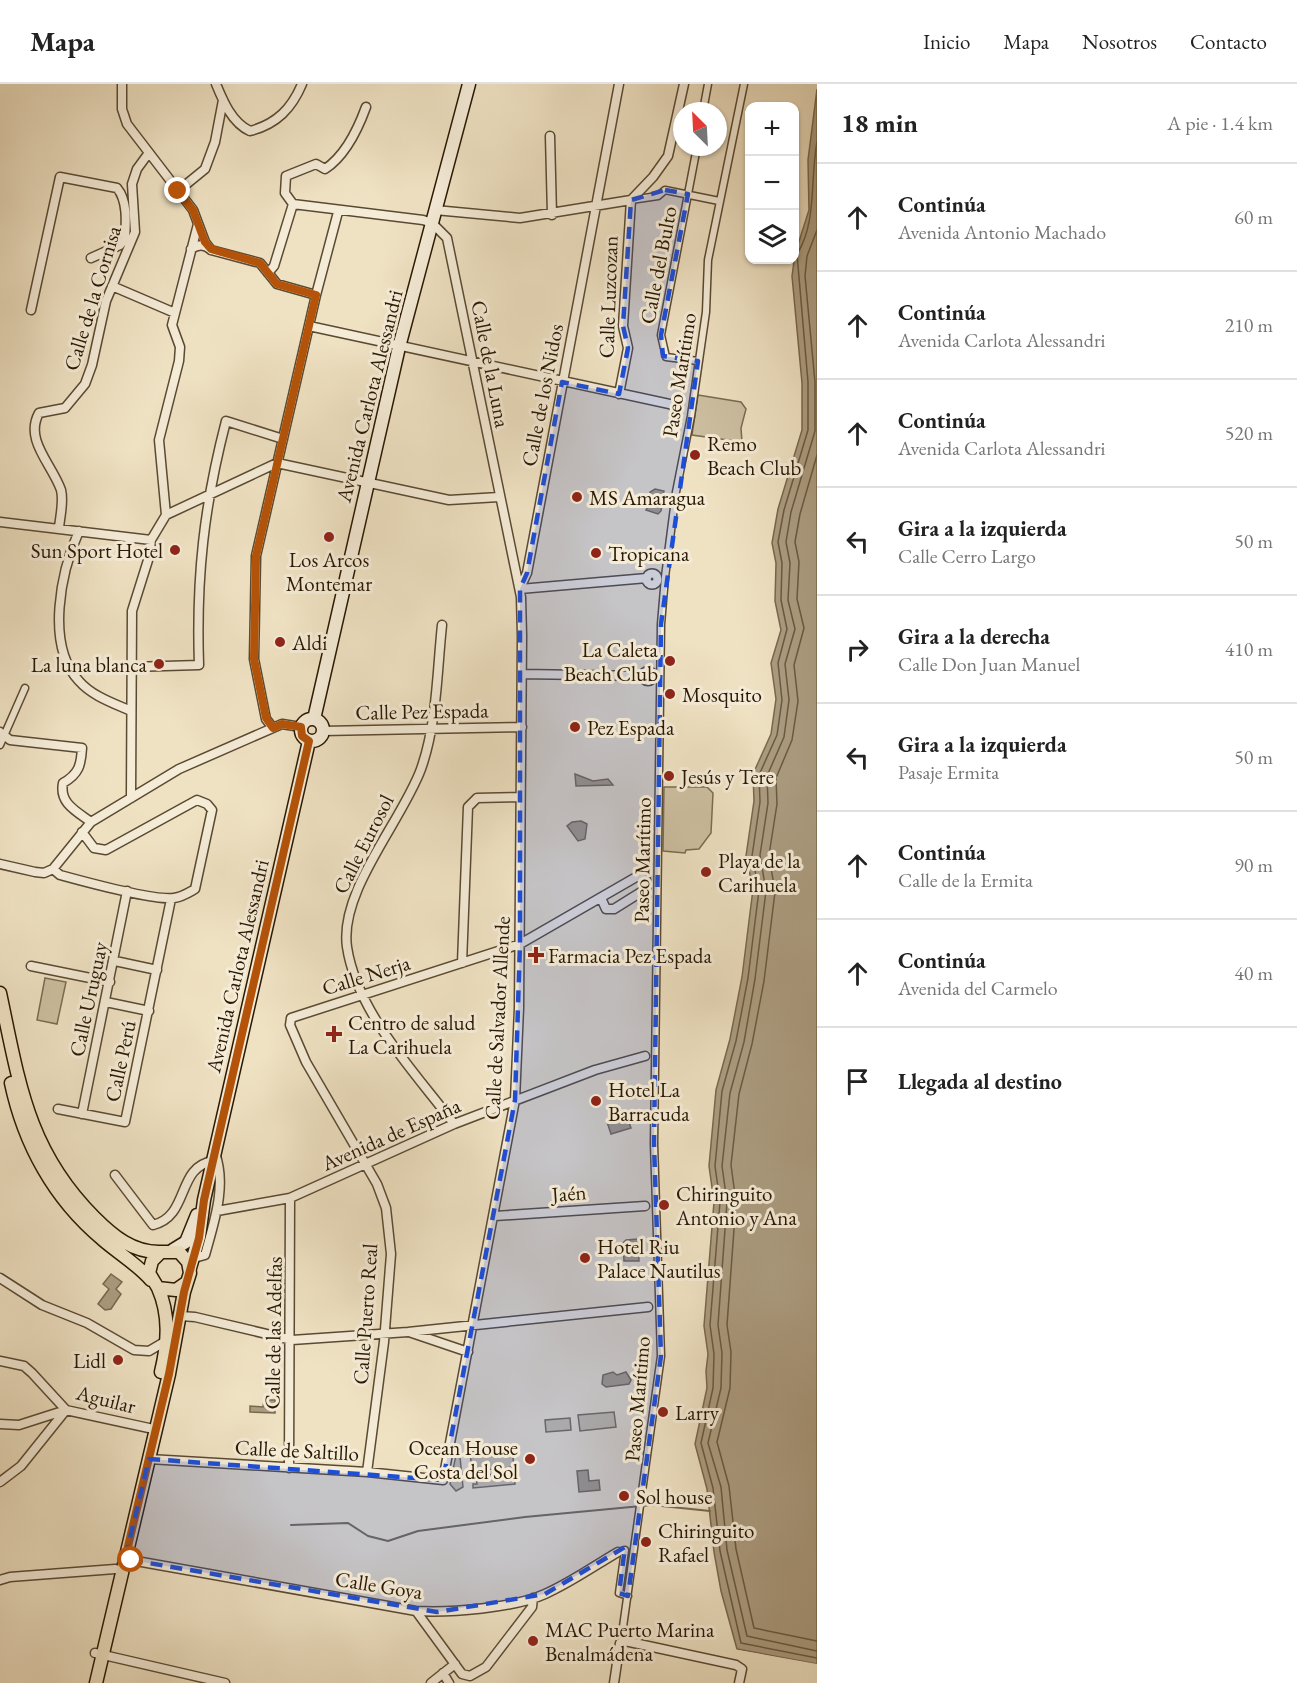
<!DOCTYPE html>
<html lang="es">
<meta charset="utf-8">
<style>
:root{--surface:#fff;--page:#f2f2f2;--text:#222;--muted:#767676;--line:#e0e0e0}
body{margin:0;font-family:"EB Garamond",serif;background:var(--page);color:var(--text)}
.controls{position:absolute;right:18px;top:18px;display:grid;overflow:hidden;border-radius:12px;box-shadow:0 2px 4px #0004}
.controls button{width:54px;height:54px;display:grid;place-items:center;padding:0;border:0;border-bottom:2px solid var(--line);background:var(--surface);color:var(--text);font:30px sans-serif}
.compass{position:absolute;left:673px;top:18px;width:54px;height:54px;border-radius:50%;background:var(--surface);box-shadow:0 2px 4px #0004;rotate:336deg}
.stop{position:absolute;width:18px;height:18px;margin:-14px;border:4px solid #b45309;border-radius:50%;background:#fff}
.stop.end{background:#b45309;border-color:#fff;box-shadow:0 2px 6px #0008}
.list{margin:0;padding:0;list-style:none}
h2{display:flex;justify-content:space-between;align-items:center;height:78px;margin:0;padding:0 24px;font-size:26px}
h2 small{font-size:20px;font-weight:400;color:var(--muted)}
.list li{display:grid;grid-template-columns:39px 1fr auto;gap:18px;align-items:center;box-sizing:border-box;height:108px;padding:0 24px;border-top:2px solid var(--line)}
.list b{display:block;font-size:22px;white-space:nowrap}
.list p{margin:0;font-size:20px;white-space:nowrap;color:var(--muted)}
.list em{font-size:20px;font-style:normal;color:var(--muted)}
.icon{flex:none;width:33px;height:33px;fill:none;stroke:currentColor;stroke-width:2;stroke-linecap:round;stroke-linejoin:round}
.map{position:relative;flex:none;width:817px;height:1599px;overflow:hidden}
header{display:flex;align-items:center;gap:36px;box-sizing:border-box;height:84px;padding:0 30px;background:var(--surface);border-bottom:2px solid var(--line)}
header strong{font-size:28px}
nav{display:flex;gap:33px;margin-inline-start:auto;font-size:21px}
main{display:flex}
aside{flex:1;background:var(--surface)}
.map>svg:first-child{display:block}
</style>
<header>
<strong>Mapa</strong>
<nav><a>Inicio</a><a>Mapa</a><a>Nosotros</a><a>Contacto</a></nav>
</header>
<main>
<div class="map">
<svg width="817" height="1599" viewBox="0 0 817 1599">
<rect width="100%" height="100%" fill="#efe2c3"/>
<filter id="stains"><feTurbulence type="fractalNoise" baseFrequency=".00333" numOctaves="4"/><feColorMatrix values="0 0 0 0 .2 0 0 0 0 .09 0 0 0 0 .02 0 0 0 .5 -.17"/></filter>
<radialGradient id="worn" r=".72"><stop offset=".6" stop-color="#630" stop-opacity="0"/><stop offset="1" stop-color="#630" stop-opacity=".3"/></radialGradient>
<path fill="#cdc0a2" stroke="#7b6c52" stroke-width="1.5" d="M698 311 741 318 746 325 741 344 742 358 692 351Z
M664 703H707L713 709 711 749 699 765 686 766 685 769 663 767Z
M45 894 66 898 57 940 37 936Z
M614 1328 616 1343 580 1347 578 1331Z
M570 1334 571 1346 546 1348 545 1336Z
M512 1364 514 1383 472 1387 470 1368Z
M456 1371 460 1373 463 1403 456 1407 450 1400Z
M514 1388 515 1400 473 1404V1400H477L476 1392Z"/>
<path fill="#ac9d81" stroke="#78684e" stroke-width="1.5" d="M817 5V1580L737 1565 721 1507 714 1468 707 1405 695 1360 707 1304 706 1287 708 1270 704 1242 714 1118 709 1082 716 1006 730 955 742 893 753 805 746 772 754 717 753 690 771 650 776 615 771 579 781 546 775 517 776 479 772 459 778 425 802 346V299L792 192 795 170 809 126 808 76Z
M655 405 664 407 661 427 658 430 646 426 652 415 650 408Z
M575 690 593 697 608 695 613 701 576 702Z
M581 737 587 740 585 755 578 757 567 742 572 738Z
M627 1032 631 1044 611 1050 607 1038Z
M638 1155 639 1177H624L623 1159 626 1156Z
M111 1190 122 1198 116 1205 121 1210 111 1225 105 1226 98 1220 109 1205 103 1200Z
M613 1288 617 1291 626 1288 631 1296 629 1300 606 1303 602 1300 603 1291Z
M264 1316H275V1329L250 1328V1322L263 1323Z
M588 1386 589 1397 599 1396 600 1406 579 1408 577 1387Z"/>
<path fill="#efe2c3" d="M733 1565 817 1580V1583L736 1568Z"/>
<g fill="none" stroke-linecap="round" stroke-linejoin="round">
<path stroke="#6a5a42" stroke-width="1.5" d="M817 58C810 95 817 139 797 170L808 298V346L784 426 778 458 782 479 781 516 787 545 778 579 782 616 777 651 759 691 760 718 752 772 759 806 748 894 736 957 722 1007 715 1082 720 1118 710 1241 714 1270 713 1304 701 1359 713 1404 720 1467 741 1559 817 1574
M817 146 807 172 805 192 815 298V347L791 428 786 458 790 479 788 516 795 545 785 580 789 616 784 653 767 692 768 719 760 771 766 807 755 895 744 958 730 1009 722 1082 727 1118 718 1241 722 1269 721 1304 708 1359 721 1403 727 1466 747 1552 817 1567
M817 371 800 430 795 458 799 478 797 515 804 544 794 581 798 617 792 656 776 694 777 720 769 771 775 808 764 897 752 960 739 1010 731 1081 736 1118 727 1241 731 1268 730 1304 717 1358 729 1402 736 1465 754 1544 817 1557"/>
<path stroke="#78684e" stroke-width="2" d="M291 1441 348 1439 368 1452 388 1457 418 1447 525 1433 652 1421 710 1427"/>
<defs>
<path id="pedestrian" d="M703 27 708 0
M697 63 661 251 666 273 698 277
M631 116 658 112 665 106 719 117
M0 661 25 604
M618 1468 625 1466 619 1509 628 1512
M625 1557 622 1550 661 1272 654 1060 661 540 665 493 676 408 691 332 706 228 708 176 744 0"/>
<path id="minor" d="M122 0V25L127 40 193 126 205 158 211 166
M216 0C223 17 232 39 250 47 277 40 292 24 302 0
M550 52 552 131
M178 107 205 85 215 58 223 16
M631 116 653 93 668 72 684 0
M293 120 285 109 286 92 316 80 325 85C345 72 358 45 366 23
M435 126 520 134 631 116
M191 165C198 160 205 160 211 166L260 179 277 200 316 211
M91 174 120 161 125 155
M268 189 274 182 293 120
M112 202 175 229
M31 226 60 93 117 104C128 117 126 139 125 155L130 157
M309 242 674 321
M619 310 628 264 623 242 631 116
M166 431 159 356 179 277 180 263 172 241 198 140
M0 438 151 456 166 431 277 379 449 416 499 413
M59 444C60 432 64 418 61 406 52 380 24 356 39 329L65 324 85 300 92 281 106 217 135 148 132 100 137 85 148 70
M79 447C61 487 45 561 79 597 92 612 113 619 131 627
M646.5 495a5.5 5.5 0 1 1 11 0a5.5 5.5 0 1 1-11 0Z
M520 504 527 489 619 0
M520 505 647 494
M442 541C437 588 437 640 421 685 402 737 339 807 347 863 357 929 415 988 454 1040
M131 583 199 581C196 493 204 422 226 337L283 355
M643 592a5 5 0 1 1 10 0a5 5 0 1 1-10 0Z
M522 590 643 592
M273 644 266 635 254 575 256 472 316 211 338 128
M323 647 522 643
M0 648 10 656 82 664C81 681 79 690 63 699 59 719 76 727 91 738
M131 714 132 527 149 473 151 456
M0 780 35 788 44 789 53 785 91 738 179 685 282 640 301 643
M53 785 60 791C82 797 154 817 174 814 182 813 188 809 195 805L212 726 207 720 197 716 106 766 94 764 82 748
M115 877 157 886
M462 879 468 723 477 714 520 713
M31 882 110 898
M106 918 149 927
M58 1025 125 1038 171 815
M82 1030 127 807
M115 1091 153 1141C190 1132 176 1083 213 1077
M217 1127 290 1114 454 1040 595 986 645 972
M495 1132 645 1122
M194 1174 205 1171C214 1138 227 1102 215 1069
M0 1194 42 1221 87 1239 134 1266 149 1267 166 1257
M180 1232 195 1233 292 1256 408 1248 648 1223
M409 1248 468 1268
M0 1277 24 1282 32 1289 66 1326 149 1344
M0 1340 19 1341 66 1326
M149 1375 367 1388 443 1396 515 1016 519 924 522 552 521 513 447 154 432 139 423 136 293 120
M289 1384 290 1114
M367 1388 384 1258 391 1170 386 1124 377 1100 306 978 290 941 291 934 520 860 638 792 646 796V805L614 825H606L601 814
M0 1398 21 1382 66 1326
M125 1475 416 1527C450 1529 514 1524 545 1510 570 1499 594 1482 618 1468
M0 1496 10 1493 115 1485
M416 1527 462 1590 470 1592 486 1583 532 1523 533 1514
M95 1569 225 1599
M443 1589 449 1599
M431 1599 455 1580
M614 1599 620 1559 625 1557 736 1581 742 1585 739 1599"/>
<path id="secondary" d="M301 646a11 11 0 1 1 22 0a11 11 0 1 1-22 0Z
M314 635 399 263 469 0
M173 1166 186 1158 197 1131
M190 1184 199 1153 204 1116 309 657"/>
<path id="primary" d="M0 909C19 998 27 1066 94 1133 113 1152 133 1169 161 1168
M11 999C24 1060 54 1115 102 1155 118 1169 137 1180 151 1196
M158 1204C170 1231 168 1259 161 1288
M96 1599 169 1290 184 1208 190 1189 188 1178 179 1168H161L152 1177 149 1189 158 1204 176 1206 186 1199"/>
</defs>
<use href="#pedestrian" stroke="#5a4a32" stroke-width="9"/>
<use href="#minor" stroke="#5a4a32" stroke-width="11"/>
<use href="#secondary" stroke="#291802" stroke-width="15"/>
<use href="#primary" stroke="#291802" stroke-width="15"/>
<use href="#pedestrian" stroke="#f5ecd8" stroke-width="6"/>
<use href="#minor" stroke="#f5ecd8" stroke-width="8"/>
<use href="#secondary" stroke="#f5ecd8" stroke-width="12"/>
<use href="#primary" stroke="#efe2c3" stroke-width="12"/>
</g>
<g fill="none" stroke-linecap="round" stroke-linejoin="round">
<path stroke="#b45309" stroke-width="8" d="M131 1476 125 1475 169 1290 184 1208 199 1154 204 1116 309 657 302 652 301 643 282 640 273 644 266 634 254 575 256 472 316 211 277 200 260 179 211 165 205 158 193 126 178 107"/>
</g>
<path fill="#1d4ed8" fill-opacity="0.2" stroke="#1d4ed8" stroke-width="4.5" stroke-dasharray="12 8" stroke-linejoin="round" d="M665 106 688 110 661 251 663 272 698 277 661 540 654 1060 661 1272 628 1512 619 1509 625 1463 545 1510 437 1528 125 1475 149 1375 443 1396 515 1016 520 860V505L527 489 562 298 619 310 628 264 623 242 631 116Z"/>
<g fill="#8f2418" stroke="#f5ecd8" stroke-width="2">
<circle cx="695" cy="371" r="6"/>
<circle cx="577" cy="413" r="6"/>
<circle cx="329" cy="453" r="6"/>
<circle cx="175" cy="466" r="6"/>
<circle cx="596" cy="469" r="6"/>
<circle cx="280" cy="558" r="6"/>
<circle cx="670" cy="577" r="6"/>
<circle cx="159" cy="580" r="6"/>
<circle cx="670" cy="610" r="6"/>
<circle cx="575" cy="643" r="6"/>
<circle cx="669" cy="692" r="6"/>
<circle cx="706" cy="788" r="6"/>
<path d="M533 862h6v6h6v6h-6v6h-6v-6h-6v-6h6z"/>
<path d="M331 941h6v6h6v6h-6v6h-6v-6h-6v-6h6z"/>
<circle cx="596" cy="1017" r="6"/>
<circle cx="664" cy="1121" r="6"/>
<circle cx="585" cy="1174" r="6"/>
<circle cx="118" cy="1276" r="6"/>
<circle cx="663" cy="1328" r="6"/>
<circle cx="530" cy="1375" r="6"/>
<circle cx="624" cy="1412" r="6"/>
<circle cx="646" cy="1458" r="6"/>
<circle cx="533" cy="1557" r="6"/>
</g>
<g text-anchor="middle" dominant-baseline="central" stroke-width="6" stroke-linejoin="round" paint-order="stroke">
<g font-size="21" fill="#291802" stroke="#f5ecd8">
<text transform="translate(658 181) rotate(-79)">Calle del Bulto</text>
<text transform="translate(608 213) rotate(-88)">Calle Luzcozan</text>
<text transform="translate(92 214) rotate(-73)">Calle de la Cornisa</text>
<text transform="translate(491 280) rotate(79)">Calle de la Luna</text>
<text transform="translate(679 291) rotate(-81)">Paseo Marítimo</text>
<text transform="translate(542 311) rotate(-79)">Calle de los Nidos</text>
<text transform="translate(369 312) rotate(-76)">Avenida Carlota Alessandri</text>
<text transform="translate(422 627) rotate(-1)">Calle Pez Espada</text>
<text transform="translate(363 760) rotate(-63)">Calle Eurosol</text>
<text transform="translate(642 776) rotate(-89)">Paseo Marítimo</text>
<text transform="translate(237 882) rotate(-77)">Avenida Carlota Alessandri</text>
<text transform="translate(366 891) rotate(-17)">Calle Nerja</text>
<text transform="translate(88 915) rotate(-78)">Calle Uruguay</text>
<text transform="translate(497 934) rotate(-87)">Calle de Salvador Allende</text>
<text transform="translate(120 977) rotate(-78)">Calle Perú</text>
<text transform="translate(391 1050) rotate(-24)">Avenida de España</text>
<text transform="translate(569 1109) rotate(-4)">Jaén</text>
<text transform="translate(365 1230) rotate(-86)">Calle Puerto Real</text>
<text transform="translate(273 1249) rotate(-89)">Calle de las Adelfas</text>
<text transform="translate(106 1315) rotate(14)">Aguilar</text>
<text transform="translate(637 1315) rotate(-85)">Paseo Marítimo</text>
<text transform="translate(297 1366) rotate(3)">Calle de Saltillo</text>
<text transform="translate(379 1501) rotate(9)">Calle Goya</text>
</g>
<g font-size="21" fill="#291802" stroke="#f5ecd8" text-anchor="start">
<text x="707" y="359">Remo<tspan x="707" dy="24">Beach Club</tspan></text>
<text x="589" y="413">MS Amaragua</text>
<text x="163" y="466" text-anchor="end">Sun Sport Hotel</text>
<text x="608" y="469">Tropicana</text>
<text x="329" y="475" text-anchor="middle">Los Arcos<tspan x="329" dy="24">Montemar</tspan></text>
<text x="292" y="558">Aldi</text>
<text x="658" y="565" text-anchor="end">La Caleta<tspan x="658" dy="24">Beach Club</tspan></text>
<text x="147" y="580" text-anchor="end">La luna blanca</text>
<text x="682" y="610">Mosquito</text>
<text x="587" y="643">Pez Espada</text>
<text x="681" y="692">Jesús y Tere</text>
<text x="718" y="776">Playa de la<tspan x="718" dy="24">Carihuela</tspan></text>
<text x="548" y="871">Farmacia Pez Espada</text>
<text x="348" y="938">Centro de salud<tspan x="348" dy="24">La Carihuela</tspan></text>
<text x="608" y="1005">Hotel La<tspan x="608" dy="24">Barracuda</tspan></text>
<text x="676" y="1109">Chiringuito<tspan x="676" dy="24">Antonio y Ana</tspan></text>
<text x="597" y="1162">Hotel Riu<tspan x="597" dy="24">Palace Nautilus</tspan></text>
<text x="106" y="1276" text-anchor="end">Lidl</text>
<text x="675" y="1328">Larry</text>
<text x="518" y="1363" text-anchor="end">Ocean House<tspan x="518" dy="24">Costa del Sol</tspan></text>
<text x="636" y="1412">Sol house</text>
<text x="658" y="1446">Chiringuito<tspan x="658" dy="24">Rafael</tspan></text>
<text x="545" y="1545">MAC Puerto Marina<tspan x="545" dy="24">Benalmádena</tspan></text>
</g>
</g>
<rect width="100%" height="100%" filter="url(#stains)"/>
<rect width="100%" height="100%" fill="url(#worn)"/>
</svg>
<div class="controls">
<button>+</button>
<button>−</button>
<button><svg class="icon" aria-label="layers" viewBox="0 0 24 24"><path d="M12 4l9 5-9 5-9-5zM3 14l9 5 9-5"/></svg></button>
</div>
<svg class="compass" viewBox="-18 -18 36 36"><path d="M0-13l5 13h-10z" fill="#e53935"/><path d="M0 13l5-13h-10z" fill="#767676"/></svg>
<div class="stop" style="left:131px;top:1476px"></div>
<div class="stop end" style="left:178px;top:107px"></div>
</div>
<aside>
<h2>18 min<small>A pie · 1.4 km</small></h2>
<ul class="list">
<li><svg class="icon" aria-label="ahead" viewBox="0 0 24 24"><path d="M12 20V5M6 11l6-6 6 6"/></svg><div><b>Continúa</b><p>Avenida Antonio Machado</p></div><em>60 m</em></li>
<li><svg class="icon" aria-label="ahead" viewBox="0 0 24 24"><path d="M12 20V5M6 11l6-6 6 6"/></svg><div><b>Continúa</b><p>Avenida Carlota Alessandri</p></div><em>210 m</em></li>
<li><svg class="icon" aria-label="ahead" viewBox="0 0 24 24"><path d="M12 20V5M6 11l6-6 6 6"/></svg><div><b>Continúa</b><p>Avenida Carlota Alessandri</p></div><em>520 m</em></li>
<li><svg class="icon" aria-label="left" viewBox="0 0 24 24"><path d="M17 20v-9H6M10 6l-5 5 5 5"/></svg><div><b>Gira a la izquierda</b><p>Calle Cerro Largo</p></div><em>50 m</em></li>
<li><svg class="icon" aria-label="right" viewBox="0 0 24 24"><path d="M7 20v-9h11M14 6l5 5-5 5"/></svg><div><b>Gira a la derecha</b><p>Calle Don Juan Manuel</p></div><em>410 m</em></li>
<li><svg class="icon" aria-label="left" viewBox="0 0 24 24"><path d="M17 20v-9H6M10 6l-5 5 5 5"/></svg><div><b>Gira a la izquierda</b><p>Pasaje Ermita</p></div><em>50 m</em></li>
<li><svg class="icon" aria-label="ahead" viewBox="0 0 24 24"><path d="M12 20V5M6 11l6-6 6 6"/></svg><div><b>Continúa</b><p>Calle de la Ermita</p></div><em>90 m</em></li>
<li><svg class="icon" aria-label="ahead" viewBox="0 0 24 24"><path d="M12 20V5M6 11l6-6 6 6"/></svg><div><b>Continúa</b><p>Avenida del Carmelo</p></div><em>40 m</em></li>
<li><svg class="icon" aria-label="arrive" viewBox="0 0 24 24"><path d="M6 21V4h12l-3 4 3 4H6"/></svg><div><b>Llegada al destino</b></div></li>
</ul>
</aside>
</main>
